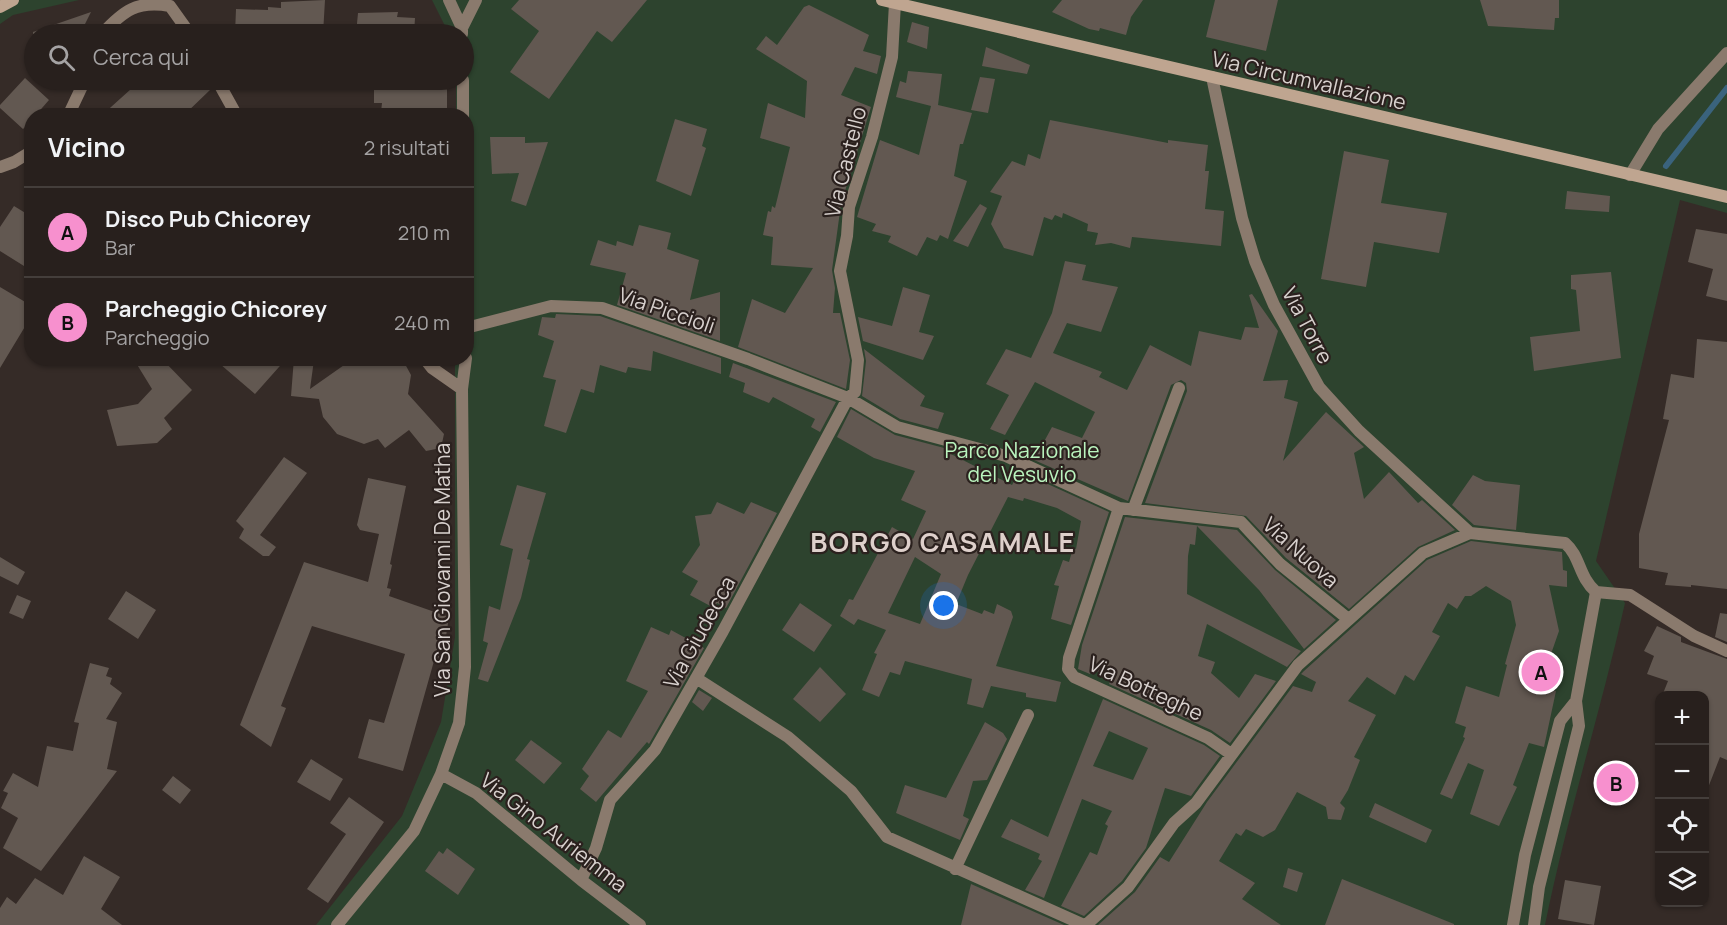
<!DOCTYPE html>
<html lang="it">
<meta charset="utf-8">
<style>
:root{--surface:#28201d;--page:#302826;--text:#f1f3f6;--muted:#a5a3a4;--line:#443e3b;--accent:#f790ce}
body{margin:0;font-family:Manrope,sans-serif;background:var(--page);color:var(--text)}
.controls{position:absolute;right:18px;bottom:18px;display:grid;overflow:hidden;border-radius:12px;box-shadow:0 2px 4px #0004}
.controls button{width:54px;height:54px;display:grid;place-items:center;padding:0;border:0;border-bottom:2px solid var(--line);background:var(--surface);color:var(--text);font:30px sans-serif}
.you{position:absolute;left:944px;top:606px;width:21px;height:21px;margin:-15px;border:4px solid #fff;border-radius:50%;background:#1a73e8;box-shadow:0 0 0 9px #1a73e833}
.badge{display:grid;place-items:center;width:39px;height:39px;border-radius:50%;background:var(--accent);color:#111;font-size:20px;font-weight:700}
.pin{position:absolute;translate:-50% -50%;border:3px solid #fff;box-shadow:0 2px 6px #0006}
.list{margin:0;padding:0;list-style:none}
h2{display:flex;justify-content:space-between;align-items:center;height:78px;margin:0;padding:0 24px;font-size:26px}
h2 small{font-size:20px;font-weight:400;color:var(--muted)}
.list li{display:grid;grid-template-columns:39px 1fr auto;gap:18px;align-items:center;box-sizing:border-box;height:90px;padding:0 24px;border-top:2px solid var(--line)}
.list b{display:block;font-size:22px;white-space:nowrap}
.list p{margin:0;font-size:20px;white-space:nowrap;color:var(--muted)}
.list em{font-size:20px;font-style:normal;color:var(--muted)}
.icon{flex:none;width:33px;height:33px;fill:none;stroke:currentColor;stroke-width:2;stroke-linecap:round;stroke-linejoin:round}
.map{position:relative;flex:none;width:1727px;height:925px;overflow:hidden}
.search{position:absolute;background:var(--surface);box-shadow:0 2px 4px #0004;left:24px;top:24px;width:450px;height:66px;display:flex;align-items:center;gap:15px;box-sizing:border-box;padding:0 21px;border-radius:33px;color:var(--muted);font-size:22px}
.panel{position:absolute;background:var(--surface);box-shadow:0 2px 4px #0004;left:24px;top:108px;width:450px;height:258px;border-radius:24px}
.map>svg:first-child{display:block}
</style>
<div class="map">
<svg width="1727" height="925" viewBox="0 0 1727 925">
<rect width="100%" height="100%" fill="#352b27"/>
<path fill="#2d432e" d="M0 0H79L13 15 0 24Z
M432 0H1727V213L1680 200 1596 561 1625 603C1601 711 1567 816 1545 925H316L402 816 441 722 455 637V359L466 358V116L456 115V80H464V34H449Z"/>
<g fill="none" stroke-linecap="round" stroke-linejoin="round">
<path stroke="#3a637d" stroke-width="6" d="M1666 166 1727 88"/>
</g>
<path fill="#625851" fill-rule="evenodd" d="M325 0 323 34H235L236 9 268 10V7L281 8V2Z
M519 0H647L612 42 597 31 549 99 510 72 539 31 511 9Z
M1062 0H1143L1131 17 1126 35 1100 28 1099 31 1089 29 1052 12Z
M1215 0H1278L1266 51 1206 37Z
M1480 0H1559V18H1555L1554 30 1488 26Z
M809 5 869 35 863 51 881 56 877 74 855 67 841 95 871 107 841 204 832 270 835 288 833 313H840L850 360 846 389 738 347 752 299 785 313 813 268 771 265 773 237 763 235 768 211 771 212 772 206 775 208 790 147 760 138 768 103 805 118 807 81 756 49 766 36 777 45 804 7Z
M91 12 80 34H33V32Z
M398 12 397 17 415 18 414 34H356L358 13Z
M912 22 929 27 927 49 907 42Z
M986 47 1030 65 1027 74 982 66Z
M908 71 942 74 938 105 972 113 963 144H960L954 176 967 181 948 239 940 235 937 241 927 237 917 256 888 242 891 236 872 231 876 224 857 217 880 140 919 155 931 106 896 97 900 81 906 83Z
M980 77 995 79 988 113 971 110Z
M25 78 49 100 35 116H32V120L23 129 0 108V105Z
M141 80H200L210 90 183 116H101Z
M374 80H447V116L381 112 382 103H374Z
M675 119 707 129 702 146 706 148 691 196 656 181Z
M1050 120 1168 143V140L1208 145 1205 171H1209L1205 209 1224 211 1221 246 1132 237 1130 248 1111 243 1095 245 1098 233 1087 231 1088 224 1063 213 1062 218 1055 215 1052 220 1044 217 1033 256 1004 248 991 224 1002 196 990 192 1012 161 1025 166 1028 154 1040 159Z
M490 137H525V143L548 142 526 206 511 201 519 173 492 174Z
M1344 151 1389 160 1381 203 1447 213 1439 253 1374 242 1366 287 1321 279Z
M1567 191 1610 196 1609 212 1565 209Z
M980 204 987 208 968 247 953 241Z
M14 206 32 217V271L0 251V227Z
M639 225 671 233 667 249 699 260 690 300 720 292V341L617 305 626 273 590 265 598 240 616 246 617 241 633 246Z
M1696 229 1727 234V301L1706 296 1713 269 1688 262Z
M1065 261 1086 265 1082 280 1118 287 1101 332 1067 323 1053 353 1102 372 1099 377 1127 390 1150 345 1191 366 1199 331 1241 340 1245 327 1259 328 1249 295 1252 294 1278 331 1263 381 1288 380 1284 398 1298 402 1283 461 1326 412 1364 447 1354 453 1364 499 1389 472 1418 503 1422 500 1455 530 1418 547 1349 609 1286 558 1246 516 1145 503 1187 391 1186 383 1181 380 1171 385 1128 501 1034 460 1052 427 1082 438 1095 412 1035 382 1005 435 990 429 1009 395 986 384 1006 349 1031 358 1052 313Z
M1611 272 1621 358 1534 371 1530 337 1580 331 1576 290 1571 289V275Z
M0 287 32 306V315L0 368Z
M903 287 930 295 919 332 934 336 923 360 863 341 858 317 892 326Z
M556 314 600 316 721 358V374L653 351 651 371 628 367 626 373 600 365 594 393 581 389 566 433 544 426 556 380 543 377 554 341 538 335 542 317 555 318Z
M1697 339 1727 342V589L1691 585V587L1665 585 1668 573 1639 568V534L1669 420 1663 419 1671 374 1694 378Z
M864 349 925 396 920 406 944 413 938 429 900 419 862 396 866 361Z
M133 358H161L192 390 164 418 172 429 157 443 117 446 107 410 138 404 152 389Z
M213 358H287L255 394Z
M294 358 314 360 310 389 347 363H353L349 358 396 359 405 364 411 375 408 394 444 434 441 448 426 451 409 430 385 448 378 439 364 444 337 434 323 417 319 399 291 396Z
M733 363 836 402 820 432 811 427 815 419 773 397 769 403 743 392 745 383 729 377Z
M851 409 895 435 948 449 947 452 1012 485 1018 474 1028 475 1109 512 1071 625 1051 619 1059 586 1054 585 1063 560 1069 562 1073 548 1076 549 1081 521 1057 508 1024 498 1023 501 1008 497 968 575 956 604 982 614 984 610 994 614 997 604 1011 611 1013 617 996 666 1061 682 1056 702 1026 697V693L991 686 983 708 967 704 972 679 905 661 900 675 890 672 879 697 862 690 877 654 874 653 886 630 858 619 854 625 840 616 849 599 853 600 892 527 913 539 926 511 901 500 915 471 874 458 837 437ZM915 557 941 574 920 624 888 613Z
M284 457 307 473 260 535 276 547 269 556H263L239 538 244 529 236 521Z
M1473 475 1485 481 1520 485 1516 530 1474 525 1452 505Z
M368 478 406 486 390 564 392 565 387 588 391 589 389 596 449 617 442 662 434 661 403 771 358 758 369 719 384 723 405 654 312 626 281 706 286 708 271 747 240 725 304 562 368 582 379 534 360 530 357 525Z
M517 485 546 493 527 559 530 560 521 598 488 682 478 679 488 643 483 641 489 606 500 610 513 549 500 545Z
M717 502 744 514 751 502 777 513 726 608 717 603 714 608 690 595 698 581 682 572 700 545 695 516 711 514Z
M1125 517 1237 530 1275 570 1336 620 1304 649 1259 590 1197 526 1195 545 1190 544 1188 556 1187 594 1301 651 1287 667 1207 624 1198 656 1215 662 1211 673 1239 698 1255 674 1276 681 1230 743 1211 730 1109 684 1112 678 1092 669 1090 674 1078 669 1082 645Z
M1471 541 1562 552 1563 570 1567 571V587L1549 585 1559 631 1543 677 1552 680 1550 689 1556 691 1544 747 1529 743 1513 785 1517 787 1499 826 1470 814 1484 770 1468 763 1452 799 1440 794 1465 738 1463 737 1466 727 1455 723 1466 686 1499 697 1507 665 1505 664 1516 625 1511 601 1486 586 1471 596H1465L1457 609 1448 603 1432 632 1440 636 1414 681 1405 675 1395 695 1367 677 1348 701 1376 715 1354 757 1360 760 1348 790 1340 803 1345 808 1341 820 1328 819 1326 807 1297 792 1275 830 1263 837 1246 829 1241 836 1236 833 1219 861 1255 883 1242 899 1281 925H1098L1135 892 1160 857 1169 862 1207 802 1293 686 1312 692 1316 682 1301 674 1304 671 1427 560Z
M0 557 25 572 18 585 0 576Z
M126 591 156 610 138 639 108 619Z
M17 595 31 601 23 619 9 613Z
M800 603 832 625 814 652 782 630Z
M1720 613 1727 614V642L1715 637Z
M1657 626 1681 637V642L1727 659V760L1720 757 1706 793 1704 696H1662L1668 681 1647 674 1654 656 1644 651Z
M651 627 669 635 671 630 704 648 649 744 647 742 596 802 580 789 589 776 582 769 608 730 621 738 648 691 626 681Z
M90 663 109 668 106 676 112 678 110 684 122 693 106 719 117 722 107 769 117 771 41 871 3 848 18 818 1 808 8 793 3 791 13 773 38 787 47 746 73 751 79 723 74 722Z
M820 667 846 694 820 722 793 699Z
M699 690 712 698 703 711 692 702Z
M1103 699 1204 745 1220 756 1191 796 1165 788 1146 848 1122 881 1084 916 1061 906 1090 852 1097 855 1108 826 1105 824 1112 811 1082 799 1044 898 1025 890 1042 861 1038 859 1040 854 1001 837 1011 819 1048 837ZM1109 731 1148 748 1133 780 1093 766Z
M985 722 1003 733 1007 739 987 780 973 781 963 816 969 819 960 840 896 813 905 785 946 798Z
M531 740 562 763 544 784 515 760Z
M311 759 343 779 330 801 297 782Z
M173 776 191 790 180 804 162 790Z
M349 797 384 822 328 903 307 889 346 834 330 823Z
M1375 803 1432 830 1426 843 1369 817Z
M447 848 475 869 458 895 425 871 439 851 443 854Z
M84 856 120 877 101 909 122 925H0V908L7 897 16 904 35 878 63 895Z
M1288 868 1303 873 1297 892 1283 887Z
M1342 879 1454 924V925H1325Z
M1565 880 1601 886 1594 925 1558 919Z
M971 884 1064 925H961Z"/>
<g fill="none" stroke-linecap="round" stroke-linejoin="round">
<path stroke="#8a7a6d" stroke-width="12" d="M449 0 462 28
M170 6 190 34
M102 34C123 11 137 0 170 6
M462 34V28L476 0
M1212 77 1242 218 1255 261 1274 305 1319 387 1359 431 1470 533
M217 80 237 116
M463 80V116
M68 116 85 80
M0 167 14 162 32 151
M1630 175 1658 129 1727 53
M466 328 551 306 602 308 748 359 848 398 897 427 1006 456 1119 508 1241 522 1280 564 1347 618
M424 358 432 368 462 389
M1119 508 1069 658 1068 669 1074 677 1208 738 1231 754
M1133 510 1179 388
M1596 592 1630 595 1694 636 1727 651
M696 678 788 737 851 791 887 837 1084 925
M441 774 476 793 581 880 640 925
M955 869 1028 715
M581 880 596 848 610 800 655 750 723 631 848 398 855 392 858 360 840 271 847 236 849 207 872 137 892 57 895 3
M337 925 414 831 441 774 459 723 465 667 462 389 466 358
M1086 925 1128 887 1174 823 1196 803 1298 665 1423 553 1470 533 1565 543C1581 557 1578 576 1596 592
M1513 925 1525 855 1560 721 1576 701
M1534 925 1539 887 1579 726 1576 701 1596 592"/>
<path stroke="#bfa590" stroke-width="12" d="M882 0 1727 197
M0 7 13 0"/>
</g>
<g text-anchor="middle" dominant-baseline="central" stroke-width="4.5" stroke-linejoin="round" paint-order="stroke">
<g font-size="21" fill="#d8d1ce" stroke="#2b211e">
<text transform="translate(1309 80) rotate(13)">Via Circumvallazione</text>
<text transform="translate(845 162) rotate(-76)">Via Castello</text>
<text transform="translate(667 310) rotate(19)">Via Piccioli</text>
<text transform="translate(1308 325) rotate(62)">Via Torre</text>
<text transform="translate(1301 552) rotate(42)">Via Nuova</text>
<text transform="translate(442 570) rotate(-90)">Via San Giovanni De Matha</text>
<text transform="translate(699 632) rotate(-61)">Via Giudecca</text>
<text transform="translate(1146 688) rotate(25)">Via Botteghe</text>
<text transform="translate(554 832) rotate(38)">Via Gino Auriemma</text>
</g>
<g font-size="21" fill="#baf4be" stroke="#2b211e">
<text x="1022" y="450">Parco Nazionale<tspan x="1022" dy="24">del Vesuvio</tspan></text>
</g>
<g font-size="27" font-weight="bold" letter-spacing="1.5" fill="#ded0cb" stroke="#2b211e">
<text x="943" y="541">BORGO CASAMALE</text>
</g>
</g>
</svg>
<div class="controls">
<button>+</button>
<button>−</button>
<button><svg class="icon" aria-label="locate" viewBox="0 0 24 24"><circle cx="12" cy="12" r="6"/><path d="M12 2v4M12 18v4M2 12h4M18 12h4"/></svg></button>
<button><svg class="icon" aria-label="layers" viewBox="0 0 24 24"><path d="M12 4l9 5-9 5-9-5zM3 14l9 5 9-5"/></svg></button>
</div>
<div class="you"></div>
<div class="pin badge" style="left:1541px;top:672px">A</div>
<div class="pin badge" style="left:1616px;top:783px">B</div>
<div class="search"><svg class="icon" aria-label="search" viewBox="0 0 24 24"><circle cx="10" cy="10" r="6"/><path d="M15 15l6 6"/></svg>Cerca qui</div>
<section class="panel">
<h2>Vicino<small>2 risultati</small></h2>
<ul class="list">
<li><span class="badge">A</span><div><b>Disco Pub Chicorey</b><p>Bar</p></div><em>210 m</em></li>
<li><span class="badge">B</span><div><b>Parcheggio Chicorey</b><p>Parcheggio</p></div><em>240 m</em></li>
</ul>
</section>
</div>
